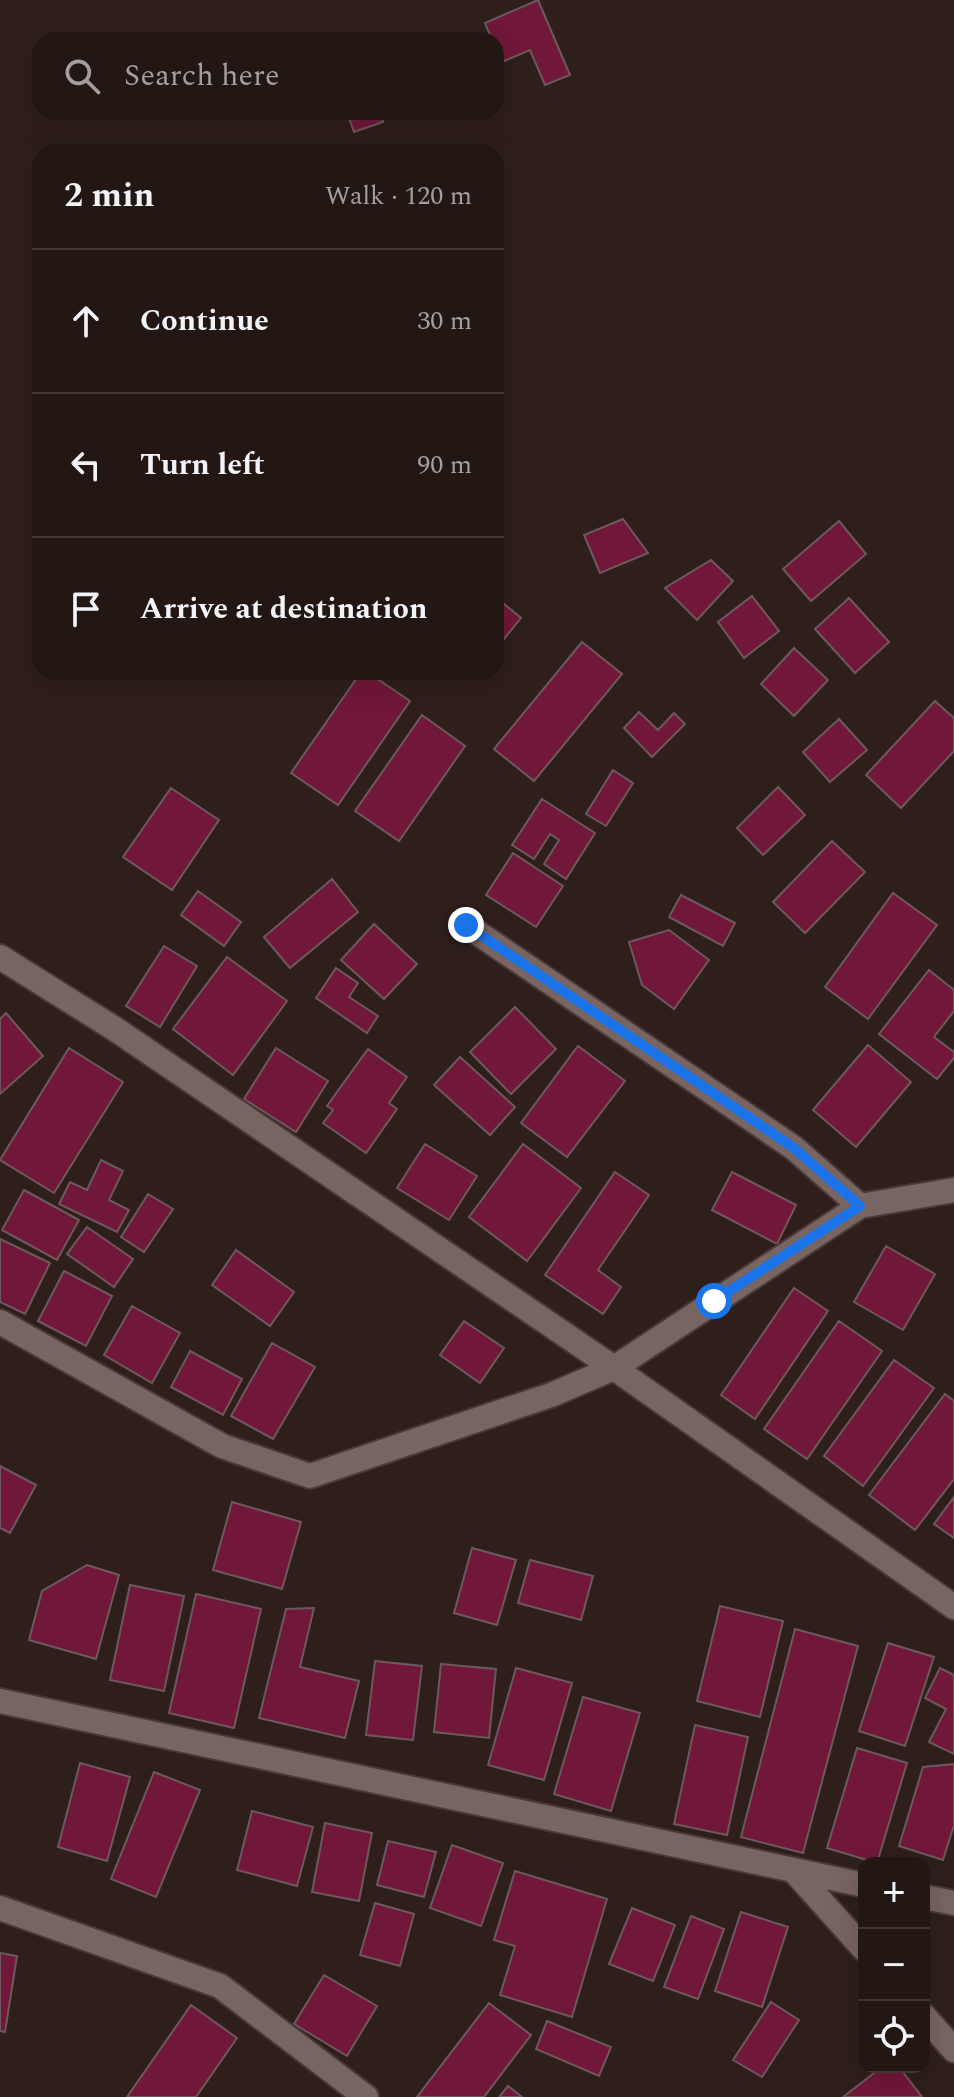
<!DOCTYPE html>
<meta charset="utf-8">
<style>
:root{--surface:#231714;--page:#2b201d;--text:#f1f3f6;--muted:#a39fa0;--line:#403634}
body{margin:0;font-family:Spectral,serif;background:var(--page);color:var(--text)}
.controls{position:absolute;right:24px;bottom:24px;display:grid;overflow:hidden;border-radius:16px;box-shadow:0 8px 32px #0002}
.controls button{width:72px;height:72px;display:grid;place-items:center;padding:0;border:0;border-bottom:2px solid var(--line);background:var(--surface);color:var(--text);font:40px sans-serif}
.stop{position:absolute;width:24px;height:24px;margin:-18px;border:6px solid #1a73e8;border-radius:50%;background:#fff}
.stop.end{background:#1a73e8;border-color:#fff;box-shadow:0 2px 8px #0008}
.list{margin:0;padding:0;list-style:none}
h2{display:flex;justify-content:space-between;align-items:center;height:104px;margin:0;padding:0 32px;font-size:34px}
h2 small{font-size:26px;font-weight:400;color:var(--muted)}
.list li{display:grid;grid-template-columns:52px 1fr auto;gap:24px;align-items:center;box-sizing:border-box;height:144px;padding:0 32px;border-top:2px solid var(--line)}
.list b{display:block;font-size:30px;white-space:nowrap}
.list em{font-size:26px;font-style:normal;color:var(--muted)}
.icon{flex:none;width:44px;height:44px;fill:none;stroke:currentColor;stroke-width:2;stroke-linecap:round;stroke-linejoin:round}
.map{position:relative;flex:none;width:954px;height:2097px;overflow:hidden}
.search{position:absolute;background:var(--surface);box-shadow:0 8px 32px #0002;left:32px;top:32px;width:472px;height:88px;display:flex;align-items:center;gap:20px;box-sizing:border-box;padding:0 28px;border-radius:24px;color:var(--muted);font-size:30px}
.panel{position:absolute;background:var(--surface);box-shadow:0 8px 32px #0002;left:32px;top:144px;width:472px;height:536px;border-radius:24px}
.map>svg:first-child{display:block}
</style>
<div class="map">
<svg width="954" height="2097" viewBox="0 0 954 2097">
<rect width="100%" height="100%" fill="#2f1f1b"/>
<path fill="#711739" stroke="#6d595d" stroke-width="2" d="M538 0 570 75 545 85 530 50 502 62 496 49V40H492L485 23Z
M347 112H379L383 122 354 132Z
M623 519 648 553 600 573 584 535Z
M839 521 866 554 811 601 783 569Z
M711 560 733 581 697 620 665 588Z
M752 596 779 631 744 658 718 622Z
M497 598 521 618 496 649V599Z
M849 598 889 642 855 673 815 629Z
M582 642 622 674 534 781 494 749Z
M794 648 828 680 794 716 761 684Z
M361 672H367L410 701 338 805 291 773Z
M935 701 954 718V751L901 808 866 775Z
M639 712 658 730 674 713 685 724 652 757 624 728Z
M422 715 465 746 399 841 355 811Z
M839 719 867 750 830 782 803 752Z
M613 770 633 783 606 826 586 814Z
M778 787 805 815 763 855 737 828Z
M171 788 219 820 172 890 123 857Z
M542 799 595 833 566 879 544 864 559 840 550 834 534 859 512 845Z
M832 841 865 872 805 933 773 902Z
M513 853 563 886 536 927 486 895Z
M332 879 358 912 290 968 264 937Z
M198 891 241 922 224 946 181 915Z
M893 893 937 925 868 1019 825 987Z
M681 895 735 923 723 946 669 917Z
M374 924 417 964 384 999 341 960Z
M669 930 709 960 674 1009 642 985 629 942Z
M164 946 197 966 160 1027 126 1006Z
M227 957 287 1001 233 1075 173 1029Z
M336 968 358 983 349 997 378 1016 367 1033 316 998Z
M929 970 954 990V1011L934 1037 954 1052V1058L937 1079 879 1034Z
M515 1007 556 1049 511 1094 470 1052Z
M6 1013 43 1056 0 1094V1019Z
M868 1045 911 1082 856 1147 813 1110Z
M578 1046 625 1081 567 1157 521 1123Z
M69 1048 123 1082 54 1193 0 1160Z
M276 1048 328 1081 296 1132 244 1099Z
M368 1049 407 1077 389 1103 397 1109 366 1153 323 1123 333 1110 327 1106Z
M460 1057 515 1107 490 1135 434 1085Z
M425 1144 477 1176 449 1220 397 1188Z
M523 1144 581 1188 527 1261 469 1217Z
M101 1160 123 1171 109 1200 129 1210 117 1232 59 1204 70 1182 87 1190Z
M615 1172 649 1195 598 1270 621 1287 603 1314 545 1275Z
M732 1172 796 1205 777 1244 712 1210Z
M24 1190 79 1220 57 1260 2 1230Z
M148 1194 173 1209 144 1252 121 1237Z
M87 1227 133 1259 114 1287 67 1254Z
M0 1239 50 1263 25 1314 0 1302Z
M886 1246 935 1274 903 1330 854 1302Z
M236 1250 294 1292 270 1326 212 1285Z
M64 1271 112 1296 86 1346 38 1321Z
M794 1288 828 1311 755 1419 721 1395Z
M132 1306 180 1333 152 1383 104 1355Z
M464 1321 504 1348 480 1383 440 1355Z
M839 1321 882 1351 807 1459 764 1429Z
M272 1343 315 1367 273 1439 231 1416Z
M190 1351 242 1379 223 1415 171 1387Z
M894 1360 934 1388 863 1486 824 1456Z
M945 1394 954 1401V1479L915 1530 869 1495Z
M0 1466 36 1485 10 1533 0 1528Z
M954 1497V1538L934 1524Z
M232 1502 301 1522 282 1589 213 1570Z
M472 1548 516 1560 497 1625 454 1613Z
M530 1560 593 1576 581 1620 518 1603Z
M87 1565 119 1575 96 1659 29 1640 42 1591Z
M130 1585 184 1596 164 1691 110 1680Z
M196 1594 261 1609 234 1728 169 1713Z
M720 1606 783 1621 760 1717 697 1701Z
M314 1608 300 1667 359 1681 345 1738 259 1718 286 1609Z
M795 1629 858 1646 803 1853 741 1837Z
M888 1643 934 1657 905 1746 859 1731Z
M375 1661 422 1666 413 1740 366 1735Z
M441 1664 496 1669 489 1738 434 1732Z
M516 1668 572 1683 544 1780 488 1765Z
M940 1668 954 1675V1754L929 1742 946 1709 925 1698Z
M583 1697 640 1713 611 1811 554 1794Z
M695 1725 748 1737 727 1835 674 1824Z
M857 1748 907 1763 877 1863 827 1848Z
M80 1763 130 1777 107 1861 58 1847Z
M954 1764V1825L943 1860 899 1846 923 1767Z
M154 1772 200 1790 156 1897 111 1879Z
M252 1811 313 1827 297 1886 237 1870Z
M325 1823 372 1833 359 1901 312 1892Z
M388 1841 436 1852 424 1897 377 1885Z
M452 1845 503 1863 481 1926 430 1908Z
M515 1871 607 1899 572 2017 500 1995 515 1946 494 1940Z
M375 1903 414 1914 400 1966 360 1955Z
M632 1908 675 1925 653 1981 609 1964Z
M741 1912 788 1927 762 2007 715 1991Z
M691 1916 724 1929 698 1999 664 1987Z
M0 1953 17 1956 5 2032 0 2031Z
M324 1975 377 2006 347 2056 294 2024Z
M771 2002 799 2020 762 2077 733 2060Z
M489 2003 531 2035 484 2097H417Z
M191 2005 237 2038 196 2097H127Z
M547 2021 611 2047 599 2076 536 2049Z
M882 2067H899L922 2097H843Z
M508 2086 522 2097H499Z"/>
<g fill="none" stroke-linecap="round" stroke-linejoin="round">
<defs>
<path id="minor" d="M466 925 794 1148 860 1206
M0 957 115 1029 614 1368 954 1607
M0 1322 222 1446 310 1476 551 1395 614 1368 860 1206 954 1190
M0 1701 864 1885
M794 1871 864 1949
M924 1897 954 1903
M0 1908 220 1986 366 2097
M924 2016 954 2050"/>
</defs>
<use href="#minor" stroke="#483937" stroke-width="28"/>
<use href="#minor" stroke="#786460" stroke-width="24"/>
</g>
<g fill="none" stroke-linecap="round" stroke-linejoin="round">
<path stroke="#1a73e8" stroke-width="10" d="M466 925 794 1148 860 1206 714 1301"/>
</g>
</svg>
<div class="controls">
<button>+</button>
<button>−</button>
<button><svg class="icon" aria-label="locate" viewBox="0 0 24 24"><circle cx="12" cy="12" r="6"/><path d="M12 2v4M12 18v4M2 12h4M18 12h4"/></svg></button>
</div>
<div class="stop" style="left:714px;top:1301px"></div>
<div class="stop end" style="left:466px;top:925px"></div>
<div class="search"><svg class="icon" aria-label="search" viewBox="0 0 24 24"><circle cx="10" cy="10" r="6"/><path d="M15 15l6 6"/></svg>Search here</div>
<section class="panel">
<h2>2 min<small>Walk · 120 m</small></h2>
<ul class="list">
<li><svg class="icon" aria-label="ahead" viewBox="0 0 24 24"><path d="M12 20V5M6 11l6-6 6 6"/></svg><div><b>Continue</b></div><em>30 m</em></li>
<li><svg class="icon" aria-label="left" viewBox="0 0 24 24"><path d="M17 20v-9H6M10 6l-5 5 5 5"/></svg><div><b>Turn left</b></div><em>90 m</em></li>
<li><svg class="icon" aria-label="arrive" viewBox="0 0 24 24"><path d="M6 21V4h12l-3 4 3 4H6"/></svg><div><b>Arrive at destination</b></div></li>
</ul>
</section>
</div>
